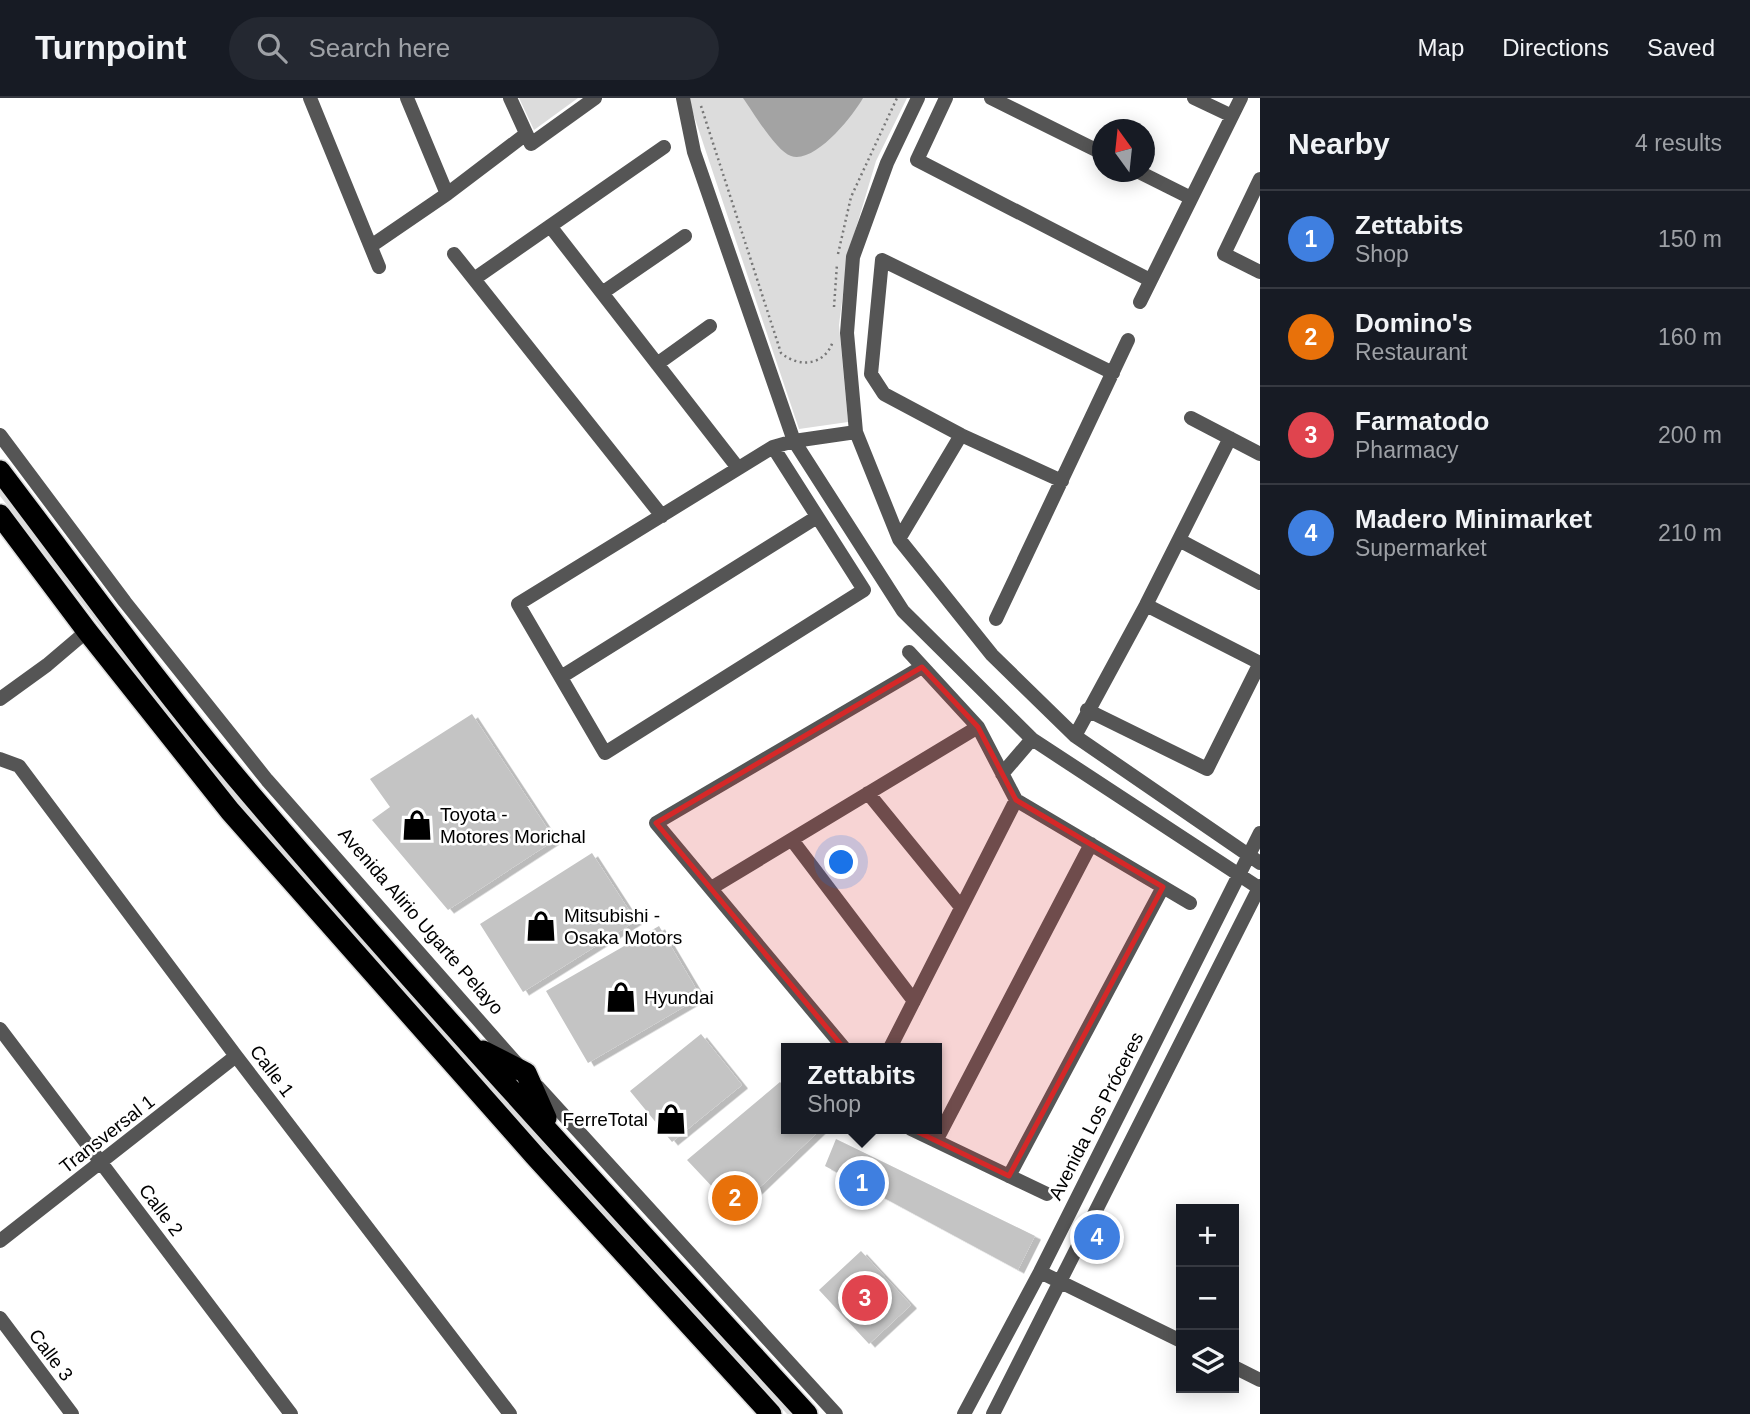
<!DOCTYPE html>
<meta charset="utf-8">
<style>
:root{--surface:#171b24;--page:#242831;--text:#f1f3f6;--muted:#9ea1a6;--line:#363941;--accent:#858687}
body{margin:0;font-family:Arial,sans-serif;background:var(--page);color:var(--text)}
.controls{position:absolute;right:21px;bottom:21px;display:grid;overflow:hidden;border-radius:0px;box-shadow:0 4px 18px #0003}
.controls button{width:63px;height:63px;display:grid;place-items:center;padding:0;border:0;border-bottom:2px solid var(--line);background:var(--surface);color:var(--text);font:35px sans-serif}
.compass{position:absolute;left:1092px;top:21px;width:63px;height:63px;border-radius:50%;background:var(--surface);box-shadow:0 4px 18px #0003;rotate:345deg}
.you{position:absolute;left:842px;top:765px;width:24px;height:24px;margin:-18px;border:5px solid #fff;border-radius:50%;background:#1a73e8;box-shadow:0 0 0 10px #1a73e833}
.badge{display:grid;place-items:center;width:46px;height:46px;border-radius:50%;background:var(--accent);color:#fff;font-size:23px;font-weight:700}
.pin{position:absolute;translate:-50% -50%;border:4px solid #fff;box-shadow:0 2px 7px #0006}
.popup{position:absolute;left:781px;top:945px;width:161px;height:91px;box-sizing:border-box;display:grid;place-content:center;border-radius:0px;background:var(--surface);filter:drop-shadow(0 2px 5px #0005);font-size:23px;white-space:nowrap;color:var(--muted)}
.popup b{font-size:26px;color:var(--text)}
.popup::after{content:'';position:absolute;left:50%;top:100%;margin-left:-14px;border:14px solid transparent;border-top-color:var(--surface)}
.list{margin:0;padding:0;list-style:none}
h2{display:flex;justify-content:space-between;align-items:center;height:91px;margin:0;padding:0 28px;font-size:30px}
h2 small{font-size:23px;font-weight:400;color:var(--muted)}
.list li{display:grid;grid-template-columns:46px 1fr auto;gap:21px;align-items:center;box-sizing:border-box;height:98px;padding:0 28px;border-top:2px solid var(--line)}
.list b{display:block;font-size:26px;white-space:nowrap}
.list p{margin:0;font-size:23px;white-space:nowrap;color:var(--muted)}
.list em{font-size:23px;font-style:normal;color:var(--muted)}
.icon{flex:none;width:38px;height:38px;fill:none;stroke:currentColor;stroke-width:2;stroke-linecap:round;stroke-linejoin:round}
.map{position:relative;flex:none;width:1260px;height:1316px;overflow:hidden}
header{display:flex;align-items:center;gap:42px;box-sizing:border-box;height:98px;padding:0 35px;background:var(--surface);border-bottom:2px solid var(--line)}
header strong{font-size:33px}
nav{display:flex;gap:38px;margin-inline-start:auto;font-size:24px}
.search{width:490px;height:63px;background:var(--page);display:flex;align-items:center;gap:18px;box-sizing:border-box;padding:0 24px;border-radius:38px;color:var(--muted);font-size:26px}
main{display:flex}
aside{flex:1;background:var(--surface)}
.map>svg:first-child{display:block}
</style>
<header>
<strong>Turnpoint</strong>
<div class="search"><svg class="icon" aria-label="search" viewBox="0 0 24 24"><circle cx="10" cy="10" r="6"/><path d="M15 15l6 6"/></svg>Search here</div>
<nav><a>Map</a><a>Directions</a><a>Saved</a></nav>
</header>
<main>
<div class="map">
<svg width="1260" height="1316" viewBox="0 0 1260 1316">
<defs>
<filter id="shadow"><feDropShadow dx="6" dy="3.5" stdDeviation="0" flood-color="#0004"/></filter>
</defs>
<rect width="100%" height="100%" fill="#fff"/>
<path fill="#dcdcdc" d="M519 0H578L534 32Z
M690 0H907L876 63 848 157 839 227 848 324 799 331 691 9Z
M0 388 796 1316H787L561 1073 214 678 0 398Z"/>
<path fill="#a3a3a3" d="M743 0H863C853 18 815 66 791 58 776 53 753 14 743 0Z"/>
<path fill="#c4c4c4" filter="url(#shadow)" d="M472 616 555 742 448 812 372 722 390 709 370 681Z
M592 755 636 823 523 894 480 826Z
M659 828 701 899 588 965 546 893Z
M701 936 742 987 672 1044 630 993Z
M780 984 787 991V1031H821L735 1113 687 1062Z
M836 1041 1035 1138 1018 1172 825 1068Z
M861 1153 911 1207 869 1246 819 1192Z"/>
<g fill="none" stroke-linecap="round" stroke-linejoin="round">
<defs>
<path id="highway" d="M0 373C83 482 163 594 252 698 432 909 620 1112 807 1316
M0 417 87 533 230 713 535 1058 771 1316
M483 953 526 975 546 1020"/>
</defs>
<use href="#highway" stroke="#dbdbdb" stroke-width="24"/>
<path stroke="#777" stroke-width="2.5" stroke-dasharray="2 3.5" stroke-linecap="butt" d="M701 8 781 255C799 270 825 268 833 243
M838 156 851 99 897 0
M834 209 837 166"/>
<path stroke="#555" stroke-width="14" d="M310 0 379 169
M407 0 447 96
M510 0 531 46 595 0
M683 0 694 54 794 343 903 513 1032 641 1259 790
M918 0 887 65 853 159 847 235 856 334 899 441 992 557 1075 638 1260 765
M946 0 917 62 1150 182
M991 0 1102 55
M1194 0 1232 18
M1139 74 1191 100
M1260 81 1224 156 1260 174
M550 128 738 370
M371 148 447 96 526 36
M454 156 662 418
M474 181 664 49
M602 195 685 138
M1140 204 1241 0
M657 266 710 228
M1191 320 1260 356
M0 337 125 504 267 682 517 966
M773 349 864 492 605 655 518 506 773 349 794 343 856 334
M1062 383 961 337 884 296 871 276 882 162 1113 275
M899 441 961 337
M1179 442 1260 485
M1146 507 1260 565
M996 521 1128 242
M909 554 978 629 1016 702 1190 805
M561 579 817 419
M0 601 47 567 87 533
M1087 612 1207 671 1260 565
M1075 638 1146 507 1230 340
M0 661 19 668 236 958 510 1316
M1002 676 1032 641
M868 695 961 809
M792 742 914 903
M713 789 978 629
M0 931 291 1316
M844 950 656 725 922 569
M890 950 1016 702
M538 989 836 1316
M911 1031 1047 1096
M936 1043 1091 746
M1009 1078 1163 789
M0 1143 236 958
M1040 1174 1181 1243
M0 1220 72 1316
M1234 1269 1260 1282
M964 1316 1040 1174 1260 735
M993 1316 1260 788"/>
<use href="#highway" stroke="#000" stroke-width="21"/>
</g>
<path fill="#d62828" fill-opacity="0.2" stroke="#d62828" stroke-width="5" stroke-linejoin="round" d="M922 569 978 629 1016 702 1163 789 1009 1078 862 1007 873 985 656 725Z"/>
<defs>
<symbol id="shop-bare" viewBox="-9 -9 18 18"><path d="M-5-2.5h2.3a2.7 3.5 0 0 1 5.4 0H5L5.5 6h-11ZM-1.5-2.5h3a1.5 2.3 0 0 0-3 0Z" fill="#000" stroke="#fff" stroke-width="2.5" paint-order="stroke"/></symbol>
</defs>
<g fill-rule="evenodd">
<use href="#shop-bare" x="395" y="705" width="44" height="44"/>
<use href="#shop-bare" x="519" y="806" width="44" height="44"/>
<use href="#shop-bare" x="599" y="877" width="44" height="44"/>
<use href="#shop-bare" x="649" y="999" width="44" height="44"/>
</g>
<g text-anchor="middle" dominant-baseline="central" stroke-width="5" stroke-linejoin="round" paint-order="stroke">
<g font-size="19" fill="#000" stroke="#fff" text-anchor="start">
<text x="440" y="716">Toyota -<tspan x="440" dy="22">Motores Morichal</tspan></text>
<text x="564" y="817">Mitsubishi -<tspan x="564" dy="22">Osaka Motors</tspan></text>
<text x="644" y="899">Hyundai</text>
<text x="648" y="1021" text-anchor="end">FerreTotal</text>
</g>
<g font-size="19" fill="#000" stroke="#fff">
<text transform="translate(421 823) rotate(49)">Avenida Alirio Ugarte Pelayo</text>
<text transform="translate(272 973) rotate(53)">Calle 1</text>
<text transform="translate(1096 1018) rotate(-63)">Avenida Los Próceres</text>
<text transform="translate(107 1036) rotate(-38)">Transversal 1</text>
<text transform="translate(161 1112) rotate(53)">Calle 2</text>
<text transform="translate(51 1257) rotate(53)">Calle 3</text>
</g>
</g>
</svg>
<div class="controls">
<button>+</button>
<button>−</button>
<button><svg class="icon" aria-label="layers" viewBox="0 0 24 24"><path d="M12 4l9 5-9 5-9-5zM3 14l9 5 9-5"/></svg></button>
</div>
<svg class="compass" viewBox="-18 -18 36 36"><path d="M0-13l5 13h-10z" fill="#e53935"/><path d="M0 13l5-13h-10z" fill="#9ea1a6"/></svg>
<div class="you"></div>
<div class="pin badge" style="left:862px;top:1085px;background:#3f7fe0">1</div>
<div class="popup"><b>Zettabits</b>Shop</div>
<div class="pin badge" style="left:735px;top:1100px;background:#e8710a">2</div>
<div class="pin badge" style="left:865px;top:1200px;background:#e0444e">3</div>
<div class="pin badge" style="left:1097px;top:1139px;background:#3f7fe0">4</div>
</div>
<aside>
<h2>Nearby<small>4 results</small></h2>
<ul class="list">
<li><span class="badge" style="background:#3f7fe0">1</span><div><b>Zettabits</b><p>Shop</p></div><em>150 m</em></li>
<li><span class="badge" style="background:#e8710a">2</span><div><b>Domino's</b><p>Restaurant</p></div><em>160 m</em></li>
<li><span class="badge" style="background:#e0444e">3</span><div><b>Farmatodo</b><p>Pharmacy</p></div><em>200 m</em></li>
<li><span class="badge" style="background:#3f7fe0">4</span><div><b>Madero Minimarket</b><p>Supermarket</p></div><em>210 m</em></li>
</ul>
</aside>
</main>
